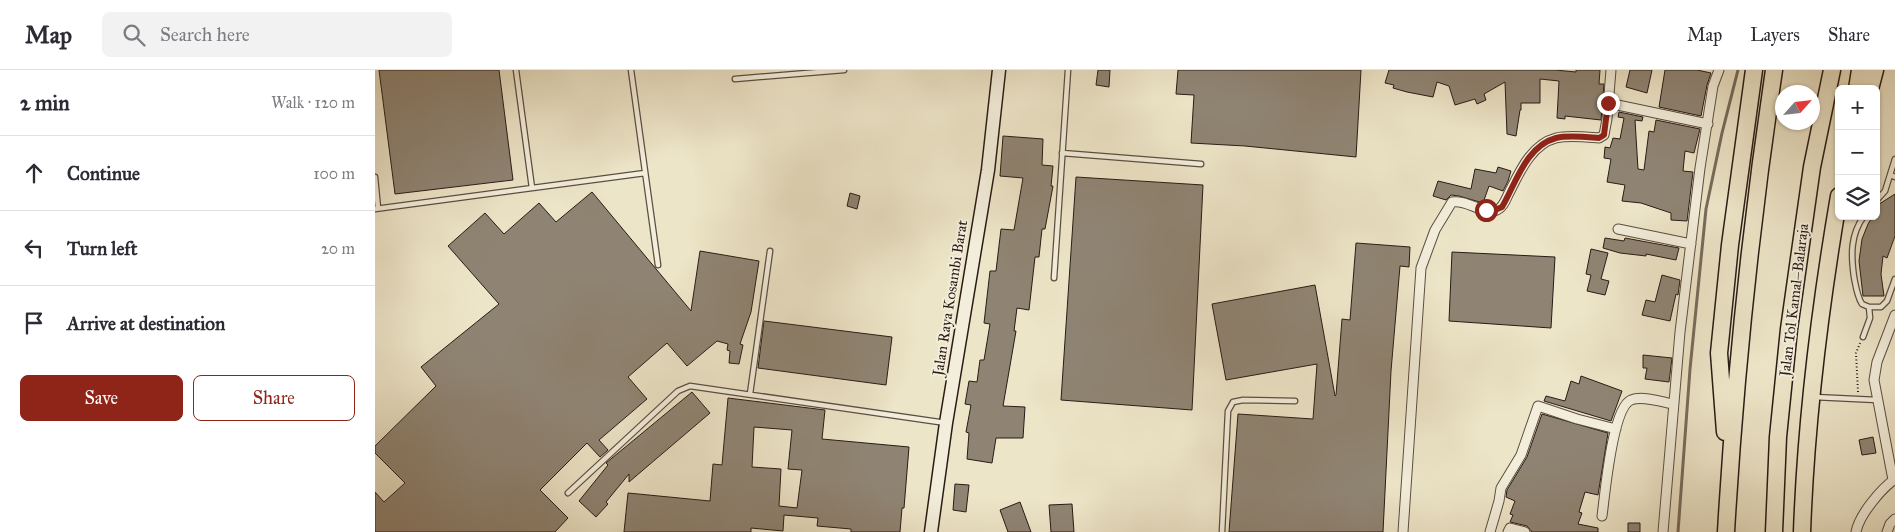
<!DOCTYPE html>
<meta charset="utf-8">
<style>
:root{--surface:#fff;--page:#f2f2f3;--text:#2b2b33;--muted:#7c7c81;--line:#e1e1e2;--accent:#8f2418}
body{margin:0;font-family:"IM FELL Great Primer",serif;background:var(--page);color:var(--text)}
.controls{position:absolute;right:15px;top:15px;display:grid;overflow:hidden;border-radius:8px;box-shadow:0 1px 4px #0004}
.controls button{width:45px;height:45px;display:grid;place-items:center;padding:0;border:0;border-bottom:1px solid var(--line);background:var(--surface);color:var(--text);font:25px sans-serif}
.compass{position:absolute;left:1400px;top:15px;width:45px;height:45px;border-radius:50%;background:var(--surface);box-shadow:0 1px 4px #0004;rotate:63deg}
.stop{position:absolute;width:15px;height:15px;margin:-11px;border:4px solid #8f2418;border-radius:50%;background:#fff}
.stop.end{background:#8f2418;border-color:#fff;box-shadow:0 1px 5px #0008}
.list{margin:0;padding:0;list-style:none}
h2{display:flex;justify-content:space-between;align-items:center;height:65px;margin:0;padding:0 20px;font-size:21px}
h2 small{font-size:16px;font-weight:400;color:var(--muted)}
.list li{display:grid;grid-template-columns:32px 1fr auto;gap:15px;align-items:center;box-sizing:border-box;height:75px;padding:0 20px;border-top:1px solid var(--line)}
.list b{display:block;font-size:19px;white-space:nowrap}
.list em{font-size:16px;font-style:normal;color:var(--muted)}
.actions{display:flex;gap:10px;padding:15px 20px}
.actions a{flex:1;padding:11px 0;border:1px solid var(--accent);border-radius:8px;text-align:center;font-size:18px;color:var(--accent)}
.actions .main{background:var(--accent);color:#fff}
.icon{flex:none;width:28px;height:28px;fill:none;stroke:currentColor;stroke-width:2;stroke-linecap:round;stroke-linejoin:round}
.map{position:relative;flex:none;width:1520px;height:462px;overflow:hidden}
header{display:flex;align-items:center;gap:30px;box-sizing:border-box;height:70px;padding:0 25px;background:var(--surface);border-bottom:1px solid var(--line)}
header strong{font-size:24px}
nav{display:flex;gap:28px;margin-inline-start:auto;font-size:18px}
.search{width:350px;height:45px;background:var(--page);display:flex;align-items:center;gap:12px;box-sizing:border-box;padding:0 18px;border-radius:8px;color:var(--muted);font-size:19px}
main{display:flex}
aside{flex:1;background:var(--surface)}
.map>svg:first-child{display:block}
</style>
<header>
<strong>Map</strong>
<div class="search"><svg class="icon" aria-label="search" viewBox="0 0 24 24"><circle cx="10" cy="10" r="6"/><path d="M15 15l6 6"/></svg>Search here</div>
<nav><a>Map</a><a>Layers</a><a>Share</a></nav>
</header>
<main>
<aside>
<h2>2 min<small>Walk · 120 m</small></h2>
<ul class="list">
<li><svg class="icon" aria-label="ahead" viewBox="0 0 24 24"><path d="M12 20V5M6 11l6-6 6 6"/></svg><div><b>Continue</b></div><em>100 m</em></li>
<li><svg class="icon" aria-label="left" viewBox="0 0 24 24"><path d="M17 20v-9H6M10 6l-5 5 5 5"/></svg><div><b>Turn left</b></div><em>20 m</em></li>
<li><svg class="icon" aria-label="arrive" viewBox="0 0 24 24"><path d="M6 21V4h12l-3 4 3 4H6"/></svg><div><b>Arrive at destination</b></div></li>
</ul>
<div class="actions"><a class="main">Save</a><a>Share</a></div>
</aside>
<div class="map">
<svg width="1520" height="462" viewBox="0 0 1520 462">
<rect width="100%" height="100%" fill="#ede5c8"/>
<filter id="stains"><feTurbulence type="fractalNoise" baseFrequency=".004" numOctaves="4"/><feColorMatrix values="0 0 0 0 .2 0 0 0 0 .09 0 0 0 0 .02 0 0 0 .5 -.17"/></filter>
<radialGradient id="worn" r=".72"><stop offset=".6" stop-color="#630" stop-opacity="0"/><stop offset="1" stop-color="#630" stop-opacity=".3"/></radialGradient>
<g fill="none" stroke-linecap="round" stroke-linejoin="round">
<path stroke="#776b5c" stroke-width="3" d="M1303 462 1315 299 1331 139 1347 63 1363 0"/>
</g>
<path fill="#8f8473" stroke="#2a1b16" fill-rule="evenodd" d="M4 0H124L138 110 20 124Z
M723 0H735L734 17 721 15Z
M803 0H986L981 87 870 76 816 73 819 25 801 24Z
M1014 0H1180L1201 2V0H1225L1224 14H1229L1226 50 1190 46V49L1182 48 1184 11 1165 9V33H1146V40H1145L1141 66 1132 64 1130 12 1109 24 1111 30 1102 34 1100 29 1080 35 1074 16 1062 12 1058 27 1032 22 1018 18 1019 15 1010 13Z
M1255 0H1277L1272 23 1251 17Z
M1290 0H1322L1336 3 1332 15 1326 46 1284 37Z
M1244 42 1268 47 1267 51 1260 50 1263 99 1269 100 1274 61 1279 62 1281 50 1325 59 1319 83 1310 81 1308 101 1318 102 1312 151 1296 150V143L1266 133 1247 131 1250 115 1232 112 1236 89 1229 88 1230 77 1235 78 1238 68 1245 69 1249 48 1243 47Z
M628 66 668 69 667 95 678 96 676 116H678L670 159H667L664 187H660L654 240 642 238 639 261H641L628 336 650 337 648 368H621L617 393 592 389 594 363 591 362 596 335 590 334 594 311 602 312 605 290H609L615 254 609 253 615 201H621L626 159 639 160 648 108 625 106Z
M1123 97 1136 101 1133 111 1128 121 1114 116 1108 133 1084 126 1076 125 1071 130 1058 126 1063 111 1096 119 1100 99 1121 103Z
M701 107 828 115 817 340 686 330Z
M217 122 316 241 325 181 384 191 376 242 365 274 368 275 364 294 354 293 355 281 352 280 353 274 342 271 312 296 292 273 253 307 272 329 224 370 233 380 225 387 212 373 165 420 193 448 180 462H0V422L9 432 30 413 0 383V376L61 316 46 297 124 234 73 176 110 143 129 164 164 133 181 152Z
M475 123 485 126 482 139 472 136Z
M1520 124V166L1512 188 1508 186 1506 204 1509 226H1488L1484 191 1487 169 1493 154 1498 146H1501V136Z
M1230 168 1249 171 1250 168 1304 178 1301 190 1271 184V186L1245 183 1228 178Z
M981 173 1035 177 1034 197 1025 196 1016 301 1008 462H854L863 344 938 349 942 294 851 310 837 234 940 215 960 326 961 325 967 249 975 250Z
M1216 179 1233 183 1226 209 1234 211 1230 225 1212 221 1216 205 1211 204Z
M1077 182 1180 187 1176 258 1074 251Z
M1287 205 1305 210 1303 225 1301 224 1295 251 1267 245 1271 230 1280 232Z
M389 251 517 267 511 315 383 298Z
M1268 285 1297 288 1294 312 1270 309 1272 298H1268Z
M1206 306 1247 321 1236 351 1169 331 1171 326 1190 331 1196 311 1204 314Z
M317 322 335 343 254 412V404L231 432 233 434 221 447 204 431 233 395 231 393Z
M353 328 450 340 447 369 534 377 529 438H527L525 462H476V459L442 456 443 448 409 445 408 461 376 458V462H249L253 423 335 431 338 394 347 395ZM379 357 417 360 413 399 427 400 422 438 404 436 406 399 377 397Z
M1167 344 1233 363 1223 425 1210 422 1204 442 1207 443 1203 454 1223 458V462H1157L1152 456 1135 452 1138 445 1135 444 1140 431 1131 427 1132 420 1152 387Z
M1498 367 1501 383 1487 385 1484 370Z
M580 414 594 415 591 442 578 440Z
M645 432 656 462H633L625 440Z
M697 434 699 462H676L674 435Z
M1253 453H1265V462H1253Z"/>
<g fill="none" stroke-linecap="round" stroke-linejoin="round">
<defs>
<path id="service" d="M141 0 157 118
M256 0 283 195
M360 9 469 0
M687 83 826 94
M1520 89 1515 105 1520 107
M0 107 3 138
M1501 131 1510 121 1515 105
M0 139 270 103
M1489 146C1475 165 1476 186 1479 207 1481 217 1482 226 1487 234L1494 237H1506L1512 231 1520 209
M679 208 693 0
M1488 267 1495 248 1494 237
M375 324 395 181
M1439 327 1502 330
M193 423 303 321 315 316 571 353
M847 462 853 341 858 332 868 330 920 331"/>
<path id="minor" d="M1233 33 1333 54
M1243 159 1316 174
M1518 410 1499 310 1502 292 1520 245
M1227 446C1230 425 1237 338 1256 330 1267 325 1287 332 1298 334
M1028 462 1046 198 1060 160 1077 132C1092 129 1107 145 1122 140 1129 137 1131 128 1135 121 1145 101 1157 74 1181 68 1194 65 1210 67 1224 68L1229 65 1232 49 1236 0
M1115 462 1124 431 1126 418 1146 385 1163 336 1202 349 1241 359
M1133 462 1135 458 1150 462
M1288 462 1305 262 1325 98 1338 16 1344 0
M1481 462C1484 445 1506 419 1520 409
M1512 462 1515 454 1520 449"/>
<path id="secondary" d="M556 462 571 353 613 100 624 0"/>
<path id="motorway" d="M1482 19 1485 0
M1495 19 1500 0
M1350 362 1344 283 1355 175 1379 0
M1351 462C1360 307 1376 153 1399 0
M1399 462 1403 367 1414 259 1437 97 1457 0
M1427 462C1431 349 1445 237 1464 126"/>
</defs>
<use href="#service" stroke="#5b4e42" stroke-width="7"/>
<use href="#minor" stroke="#5b4e42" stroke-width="11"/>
<use href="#secondary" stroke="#2a1b16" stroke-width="15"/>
<use href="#motorway" stroke="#2a1b16" stroke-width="19"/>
<path stroke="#2a1b16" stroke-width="2" stroke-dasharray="1 2.5" stroke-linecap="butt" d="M1483 322 1481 283 1485 273"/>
<use href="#service" stroke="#f3eedb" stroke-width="4.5"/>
<use href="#minor" stroke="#f3eedb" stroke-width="9"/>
<use href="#secondary" stroke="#f3eedb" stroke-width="12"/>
<use href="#motorway" stroke="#ede5c8" stroke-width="16"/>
</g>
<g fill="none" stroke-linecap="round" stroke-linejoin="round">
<path stroke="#8f2418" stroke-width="6" d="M1111 140H1120L1127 137C1141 113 1151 76 1181 68 1194 65 1210 67 1224 68L1229 65 1233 33"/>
</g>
<g text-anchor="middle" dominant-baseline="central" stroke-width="4" stroke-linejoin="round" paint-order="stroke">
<g font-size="15" fill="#2a1b16" stroke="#f3eedb">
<text transform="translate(575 228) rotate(-81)">Jalan Raya Kosambi Barat</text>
<text transform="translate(1419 230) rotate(-83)">Jalan Tol Kamal–Balaraja</text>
</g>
</g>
<rect width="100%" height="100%" filter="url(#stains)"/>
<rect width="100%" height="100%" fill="url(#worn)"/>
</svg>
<div class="controls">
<button>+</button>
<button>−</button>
<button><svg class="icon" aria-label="layers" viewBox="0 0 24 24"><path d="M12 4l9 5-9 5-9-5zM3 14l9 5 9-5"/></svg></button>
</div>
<svg class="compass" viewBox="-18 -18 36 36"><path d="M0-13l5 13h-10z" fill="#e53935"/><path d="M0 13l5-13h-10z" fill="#7c7c81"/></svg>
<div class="stop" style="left:1111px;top:140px"></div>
<div class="stop end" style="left:1233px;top:33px"></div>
</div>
</main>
